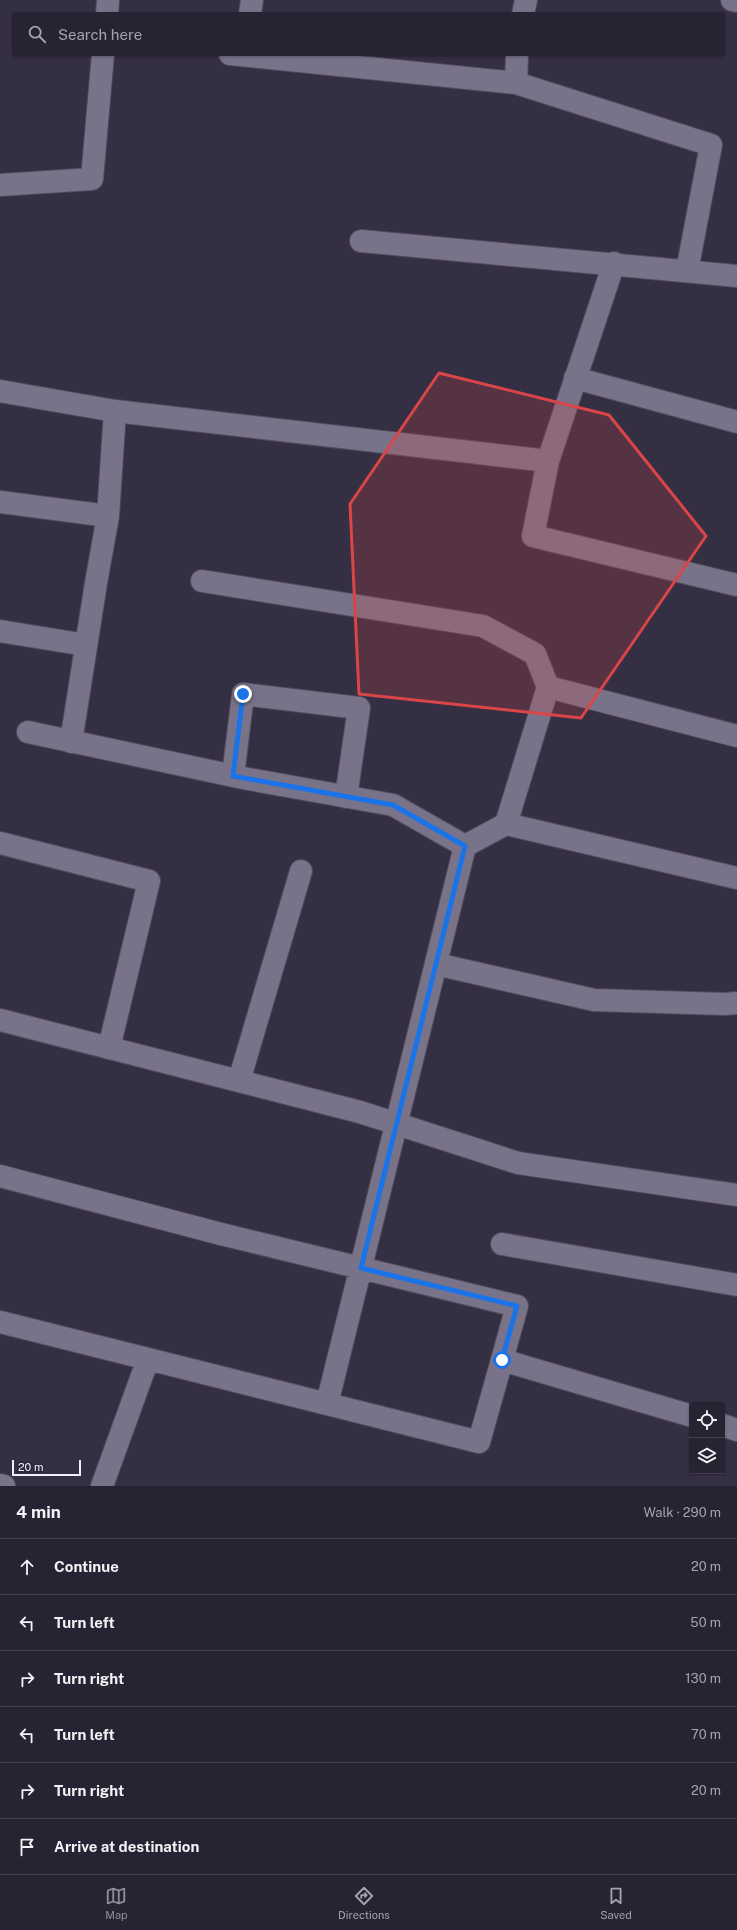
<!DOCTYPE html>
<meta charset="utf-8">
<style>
:root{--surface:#282332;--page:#302b3a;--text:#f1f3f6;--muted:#a5a4ac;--line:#44404d;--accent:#8c9099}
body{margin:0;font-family:"Public Sans",sans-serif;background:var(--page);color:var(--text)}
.controls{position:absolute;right:12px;bottom:12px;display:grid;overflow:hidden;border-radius:4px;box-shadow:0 1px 3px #0004}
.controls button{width:36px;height:36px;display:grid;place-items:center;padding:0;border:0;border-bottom:1px solid var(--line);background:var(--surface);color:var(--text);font:20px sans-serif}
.scale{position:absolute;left:12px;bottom:10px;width:69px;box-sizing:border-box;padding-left:4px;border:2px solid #f3f0fd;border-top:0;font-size:11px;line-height:14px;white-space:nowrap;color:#f3f0fd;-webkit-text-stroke:3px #2b2538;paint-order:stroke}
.stop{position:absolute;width:12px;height:12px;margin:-9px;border:3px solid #1a73e8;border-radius:50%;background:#fff}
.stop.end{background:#1a73e8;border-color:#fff;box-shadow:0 1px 4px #0008}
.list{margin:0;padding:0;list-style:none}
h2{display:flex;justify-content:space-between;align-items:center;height:52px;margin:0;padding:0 16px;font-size:17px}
h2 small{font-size:13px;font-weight:400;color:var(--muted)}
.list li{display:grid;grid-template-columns:26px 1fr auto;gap:12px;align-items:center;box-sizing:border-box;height:56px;padding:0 16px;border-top:1px solid var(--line)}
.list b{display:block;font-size:15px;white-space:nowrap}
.list em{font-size:13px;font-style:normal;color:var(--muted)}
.icon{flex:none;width:22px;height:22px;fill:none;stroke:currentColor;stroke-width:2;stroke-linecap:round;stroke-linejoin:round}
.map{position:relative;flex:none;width:737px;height:1486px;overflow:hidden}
.search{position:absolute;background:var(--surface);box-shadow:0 1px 3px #0004;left:12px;right:12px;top:12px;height:44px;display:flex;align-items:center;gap:10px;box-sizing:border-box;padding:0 14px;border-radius:4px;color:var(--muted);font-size:15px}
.sheet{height:388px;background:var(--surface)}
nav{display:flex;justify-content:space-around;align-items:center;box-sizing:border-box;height:56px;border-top:1px solid var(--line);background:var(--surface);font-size:11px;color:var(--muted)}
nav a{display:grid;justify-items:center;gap:2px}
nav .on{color:var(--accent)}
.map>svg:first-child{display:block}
</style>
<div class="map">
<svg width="737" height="1486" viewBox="0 0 737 1486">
<rect width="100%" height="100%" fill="#352f43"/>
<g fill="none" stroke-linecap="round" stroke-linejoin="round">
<defs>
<path id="minor" d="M732 0 737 1
M107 14 108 0
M250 14 252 0
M523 14 526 0
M230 54 516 83 711 145 687 271
M516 83 517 54
M0 185 92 179 103 54
M361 241 737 276
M575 378 737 422
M0 391 115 411
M548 461 614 263
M0 502 108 516 115 411 548 461 533 536 737 585
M202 581 483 626 535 654 548 687 506 824 465 846 327 1404
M0 631 86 645
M548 687 737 736
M28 732 243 778 393 805 465 846
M71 742 96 583 108 516
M233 776 243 694 359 708 346 797
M506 824 737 878
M0 843 149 881 109 1048
M436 964 594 1000 725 1004 737 1003
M0 1020 360 1112 518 1163 737 1195
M239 1081 301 871
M0 1176 221 1234 517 1306 502 1360 692 1416
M502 1244 737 1285
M0 1322 479 1442 502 1360
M722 1425 737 1430
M0 1485 4 1486
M102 1486 148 1359"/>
</defs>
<use href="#minor" stroke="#504b5c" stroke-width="24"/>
<use href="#minor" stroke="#79738a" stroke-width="22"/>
</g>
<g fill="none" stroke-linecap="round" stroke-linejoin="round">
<path stroke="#1a73e8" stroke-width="5" d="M243 694 233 776 393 805 465 846 361 1268 517 1306 502 1360"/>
</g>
<path fill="#da4648" fill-opacity="0.2" stroke="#da4648" stroke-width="3" stroke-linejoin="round" d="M439 373 609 415 706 536 581 718 359 694 350 504Z"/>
</svg>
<div class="controls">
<button><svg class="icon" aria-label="locate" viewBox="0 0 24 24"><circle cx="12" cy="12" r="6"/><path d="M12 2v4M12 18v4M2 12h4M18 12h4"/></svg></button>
<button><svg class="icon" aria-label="layers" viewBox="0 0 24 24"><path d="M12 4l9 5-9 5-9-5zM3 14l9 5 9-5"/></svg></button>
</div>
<div class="scale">20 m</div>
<div class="stop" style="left:502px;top:1360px"></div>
<div class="stop end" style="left:243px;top:694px"></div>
<div class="search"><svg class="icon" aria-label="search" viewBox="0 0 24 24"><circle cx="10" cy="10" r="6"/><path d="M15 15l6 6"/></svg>Search here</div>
</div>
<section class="sheet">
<h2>4 min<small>Walk · 290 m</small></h2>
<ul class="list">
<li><svg class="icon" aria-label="ahead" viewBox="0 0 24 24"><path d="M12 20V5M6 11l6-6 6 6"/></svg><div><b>Continue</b></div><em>20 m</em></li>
<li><svg class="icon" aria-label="left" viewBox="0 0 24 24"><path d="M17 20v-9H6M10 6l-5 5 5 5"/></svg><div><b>Turn left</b></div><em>50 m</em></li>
<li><svg class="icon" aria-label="right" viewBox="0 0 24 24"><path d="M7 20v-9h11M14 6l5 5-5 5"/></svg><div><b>Turn right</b></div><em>130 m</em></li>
<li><svg class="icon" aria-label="left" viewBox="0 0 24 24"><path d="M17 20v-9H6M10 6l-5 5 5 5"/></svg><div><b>Turn left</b></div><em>70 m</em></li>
<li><svg class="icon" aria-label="right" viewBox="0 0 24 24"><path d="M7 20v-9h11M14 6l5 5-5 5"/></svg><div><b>Turn right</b></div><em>20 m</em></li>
<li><svg class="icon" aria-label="arrive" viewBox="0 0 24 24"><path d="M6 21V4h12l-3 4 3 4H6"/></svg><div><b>Arrive at destination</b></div></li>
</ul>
</section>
<nav>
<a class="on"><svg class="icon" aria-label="map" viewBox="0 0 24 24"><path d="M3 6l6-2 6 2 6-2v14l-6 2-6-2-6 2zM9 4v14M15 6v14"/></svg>Map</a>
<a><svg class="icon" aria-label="directions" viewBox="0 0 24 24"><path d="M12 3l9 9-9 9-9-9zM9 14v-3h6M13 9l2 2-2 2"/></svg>Directions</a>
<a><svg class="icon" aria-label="saved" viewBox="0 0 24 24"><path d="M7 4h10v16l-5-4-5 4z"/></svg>Saved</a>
</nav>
